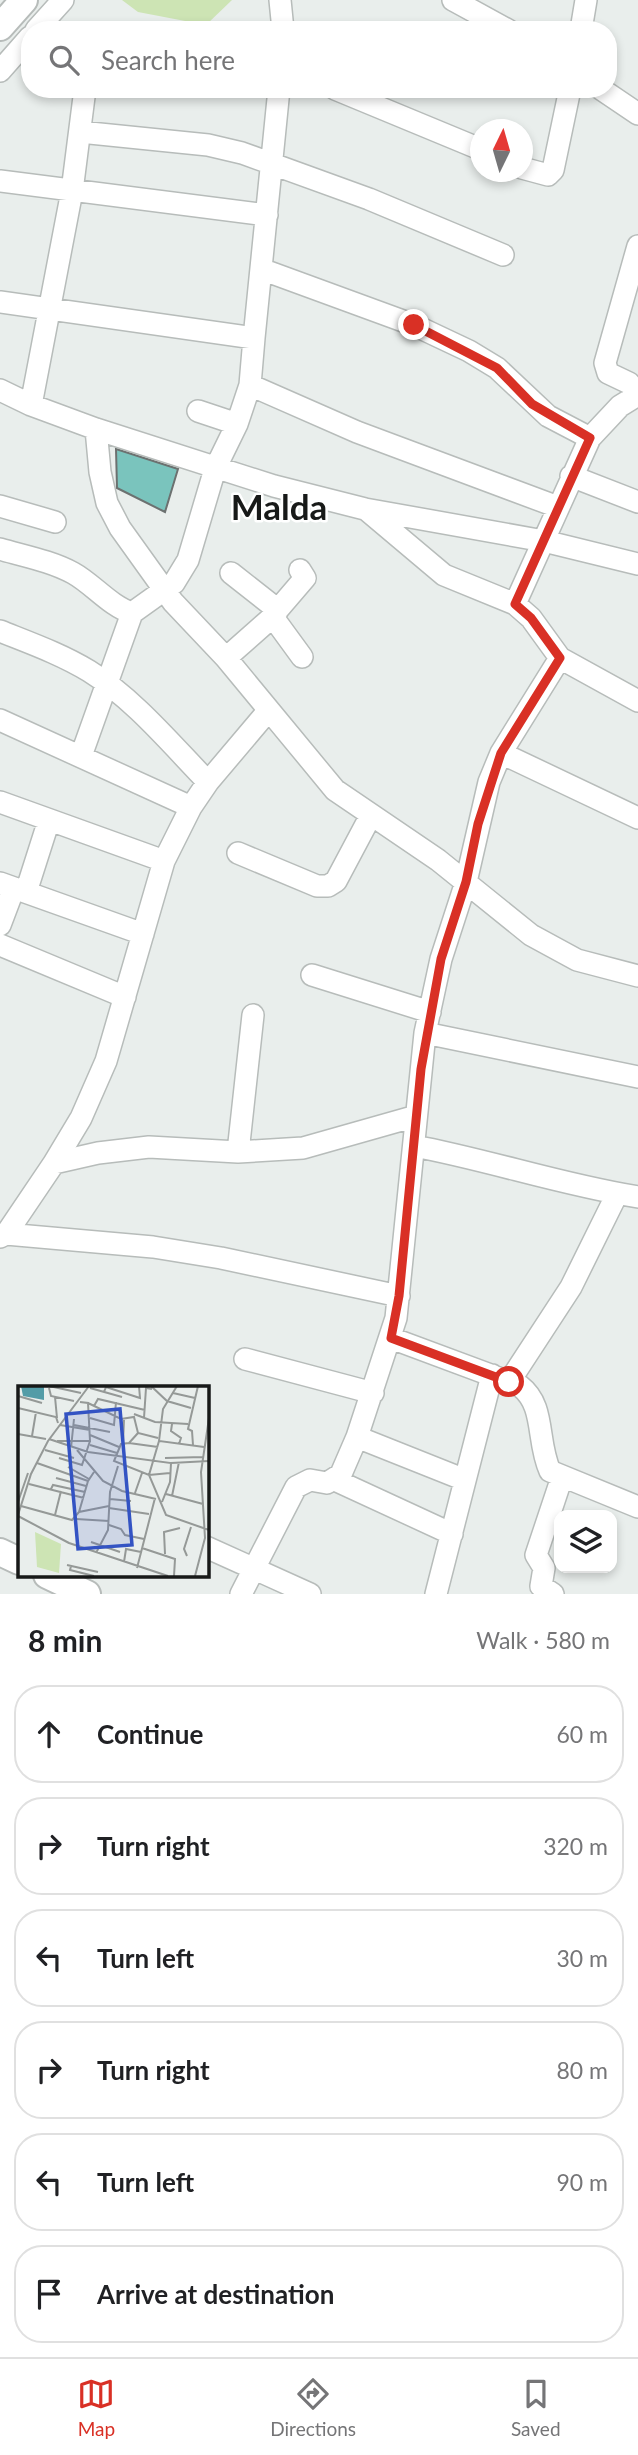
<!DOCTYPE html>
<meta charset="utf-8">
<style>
:root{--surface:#fff;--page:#f6f6f6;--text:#202124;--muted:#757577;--line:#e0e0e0;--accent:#d93025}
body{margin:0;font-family:Lato,sans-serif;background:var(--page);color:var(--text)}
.controls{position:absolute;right:21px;bottom:21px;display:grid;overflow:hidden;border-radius:14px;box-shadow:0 4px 10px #0003}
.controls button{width:63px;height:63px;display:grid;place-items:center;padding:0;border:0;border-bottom:2px solid var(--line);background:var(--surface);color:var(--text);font:35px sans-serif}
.compass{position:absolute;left:470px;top:119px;width:63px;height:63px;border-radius:50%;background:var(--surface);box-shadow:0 4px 10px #0003;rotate:5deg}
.stop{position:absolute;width:21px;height:21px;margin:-16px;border:5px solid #d93025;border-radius:50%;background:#fff}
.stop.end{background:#d93025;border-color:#fff;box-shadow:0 2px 7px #0008}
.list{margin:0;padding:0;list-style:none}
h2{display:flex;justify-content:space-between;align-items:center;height:91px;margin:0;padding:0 28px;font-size:30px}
h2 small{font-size:23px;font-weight:400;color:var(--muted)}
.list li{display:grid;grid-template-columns:46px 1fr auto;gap:21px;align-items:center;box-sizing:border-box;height:98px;margin:0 14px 14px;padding:0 14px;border:2px solid var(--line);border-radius:28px}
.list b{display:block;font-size:26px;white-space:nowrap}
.list em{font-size:23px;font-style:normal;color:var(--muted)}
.icon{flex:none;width:38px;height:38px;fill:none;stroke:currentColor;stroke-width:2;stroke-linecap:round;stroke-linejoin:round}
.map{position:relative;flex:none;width:638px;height:1594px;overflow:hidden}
.search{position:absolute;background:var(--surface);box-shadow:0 4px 10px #0003;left:21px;right:21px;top:21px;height:77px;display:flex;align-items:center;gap:18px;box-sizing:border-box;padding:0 24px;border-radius:28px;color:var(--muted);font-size:26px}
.sheet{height:763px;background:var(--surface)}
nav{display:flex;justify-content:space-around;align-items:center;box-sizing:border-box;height:98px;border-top:2px solid var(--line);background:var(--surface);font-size:19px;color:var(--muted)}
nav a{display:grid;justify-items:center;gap:4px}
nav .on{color:var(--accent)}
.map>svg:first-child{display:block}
</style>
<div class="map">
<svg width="638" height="1594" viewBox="0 0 638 1594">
<rect width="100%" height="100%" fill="#e9eeec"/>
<path fill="#cde4b4" d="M122 0H232L206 25 138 12Z"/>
<path fill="#7ac4bd" stroke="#6c7170" stroke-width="2" d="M116 449 178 469 165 512 117 488Z"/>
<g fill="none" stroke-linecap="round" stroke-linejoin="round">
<defs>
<path id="minor" d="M280 0 283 30
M453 0 508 30
M36 30 63 0
M581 30 586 0
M0 71 30 37
M335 89 480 149
M601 89 638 114
M80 132 208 145 242 153 369 199 503 255
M522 168 548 175 553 170 570 89
M0 181 267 215
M261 269 414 325 469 351 497 368 548 416 590 438
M0 302 254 338 279 89
M250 385 357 432 558 507
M0 390 31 405 96 429 274 486 365 509 544 541 638 564
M638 395 620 406 590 438 515 604 531 618 560 658 638 701
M638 395 629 383 608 373 605 363 638 246
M31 405 72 191 85 89
M198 411 237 424
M96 429 100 472 107 503 120 528 173 602 226 658 335 790 438 860 531 935 577 960 638 976
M571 476 638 502
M0 506 55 522
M368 511 444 575 515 604
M0 549C24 556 51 561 73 573 93 584 110 606 132 613L174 583 188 560 215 469 237 424 250 385 254 338
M231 573 278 610
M269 620 305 578 300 570
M0 631C30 643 61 654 89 671 134 699 171 744 208 782
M226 658 269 620H275L302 657
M0 720 191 807 208 782 268 711
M501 753 638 818
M81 756 132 613
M0 802 164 861
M238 853 317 886H328L336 881 370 817
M0 883 143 934
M26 892 49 820
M0 925 14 888
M0 945 125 997
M312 975 430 1012
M425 1033 638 1077
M414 1146C489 1160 562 1185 638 1197
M238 1152 253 1015
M54 1163 81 1118 106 1061 164 861 191 807
M6 1234 153 1247 221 1258 399 1296
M0 1237 6 1234 54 1163 98 1153 149 1147 238 1152 303 1148 416 1116
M391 1338 520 1386C546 1406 536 1440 550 1471L638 1507
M245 1359 373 1393
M509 1382 571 1287 617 1194
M357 1437 465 1480
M335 1480 452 1534
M206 1547 310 1594
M241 1594 296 1487 310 1480 327 1483 341 1474 357 1437 396 1318 425 1033 441 959 466 882 489 782 501 753 560 658
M436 1594 492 1375
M553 1594 541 1586 544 1568 536 1555 562 1477"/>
<path id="major" d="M0 27 24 0
M0 1552 19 1561
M47 1575 87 1594"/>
</defs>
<use href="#minor" stroke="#b7bcba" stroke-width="24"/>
<use href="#major" stroke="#b7bcba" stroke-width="30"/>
<use href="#minor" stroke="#fff" stroke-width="21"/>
<use href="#major" stroke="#fff" stroke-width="26"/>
</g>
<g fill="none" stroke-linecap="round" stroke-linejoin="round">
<path stroke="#d93025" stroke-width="9" d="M414 325 497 368 532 404 590 438 515 604 531 618 560 658 501 753 478 824 466 882 441 959 421 1069 399 1296 391 1338 509 1382"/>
</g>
<g text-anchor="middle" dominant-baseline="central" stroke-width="5" stroke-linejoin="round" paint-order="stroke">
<g font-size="35" font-weight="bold" fill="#171918" stroke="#fff">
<text x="279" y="506">Malda</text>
</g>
</g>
<g transform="translate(18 1386)">
<rect width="191" height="191" fill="#e9eeec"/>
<path d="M17 146 43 158 41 187 19 181Z" fill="#cde4b4"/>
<path d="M3 0H26V14L5 10Z" fill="#539ca7"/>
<path fill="none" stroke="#959997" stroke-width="2" d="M31 0 63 7M133 0 149 15 173 22M159 0 145 23 141 55 186 61M31 2 33 10 56 15M72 2 104 11M86 6 88 1 122 12 121 0M155 7 177 12M0 10 24 17M37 11 39 32M70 17 103 33 116 31 120 47 140 52M76 20 80 13 127 24M0 22 38 31 40 37M116 28 137 36 170 38M72 32 96 39 98 16M126 32 128 2 134 3M154 38 153 45 163 52 161 58M42 39 72 44M56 39 92 46M120 47 111 57 103 58 96 75 131 89 152 87M0 48 28 53M72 49 101 61M14 50 18 26M31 53 70 66 153 77 152 96 144 116M39 55H72L70 17 62 16M141 55 131 89 148 129 191 144M105 57 106 34M111 57 140 61M72 59 99 67M175 59 174 45 170 43 180 0M53 62 56 33M27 64 56 72M59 64 85 95 104 105 138 113M41 72 64 79 72 55M147 72 185 71M19 77 70 95 76 86M153 77 191 75M50 81 71 93M38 92 68 100M11 98 66 112M33 103 35 99 67 106M117 107 124 87M148 108 185 118M154 110 161 76M92 113 113 115M0 116 10 87M3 120 54 134 61 126 91 120M91 122 131 128M61 126 70 95M0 129 13 88 30 55 71 0M37 129 43 105M0 130 51 157M58 133 91 135M91 139 103 143 107 149 126 153M73 156 102 166M51 157 150 190M124 162 157 173 156 190M78 167 90 144 92 106 100 80M147 168 146 146 162 142M169 170 166 163 173 141M106 176 108 163 123 166M49 179 80 186M53 180 52 184 76 190M119 182 137 112M177 190 187 152 183 86 191 32"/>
<path fill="#3353c3" fill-opacity="0.15" stroke="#3353c3" stroke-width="3.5" d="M102 23 114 159 60 163 48 28Z"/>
<rect width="191" height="191" fill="none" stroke="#171918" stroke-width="3.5"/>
</g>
</svg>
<div class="controls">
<button><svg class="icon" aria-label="layers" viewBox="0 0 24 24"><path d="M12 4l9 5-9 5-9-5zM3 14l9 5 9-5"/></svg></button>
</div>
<svg class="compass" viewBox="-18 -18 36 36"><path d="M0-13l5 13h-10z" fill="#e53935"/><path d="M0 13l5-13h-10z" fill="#757577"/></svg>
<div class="stop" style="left:509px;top:1382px"></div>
<div class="stop end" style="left:414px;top:325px"></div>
<div class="search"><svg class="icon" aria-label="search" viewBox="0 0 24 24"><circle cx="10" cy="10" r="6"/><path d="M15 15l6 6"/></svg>Search here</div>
</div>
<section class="sheet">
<h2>8 min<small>Walk · 580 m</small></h2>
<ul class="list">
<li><svg class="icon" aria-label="ahead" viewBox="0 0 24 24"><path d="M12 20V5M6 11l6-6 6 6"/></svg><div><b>Continue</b></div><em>60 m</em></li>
<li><svg class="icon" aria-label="right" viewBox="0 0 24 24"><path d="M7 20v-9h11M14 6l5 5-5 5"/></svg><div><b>Turn right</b></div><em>320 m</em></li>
<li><svg class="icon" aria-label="left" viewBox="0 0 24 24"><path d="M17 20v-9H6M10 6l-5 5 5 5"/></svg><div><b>Turn left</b></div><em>30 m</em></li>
<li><svg class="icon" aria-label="right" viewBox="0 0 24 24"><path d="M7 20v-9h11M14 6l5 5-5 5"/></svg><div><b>Turn right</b></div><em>80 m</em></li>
<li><svg class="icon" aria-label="left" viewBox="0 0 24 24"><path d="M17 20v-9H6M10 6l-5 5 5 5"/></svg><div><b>Turn left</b></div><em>90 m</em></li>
<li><svg class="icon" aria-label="arrive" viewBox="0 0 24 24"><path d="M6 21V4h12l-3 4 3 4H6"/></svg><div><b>Arrive at destination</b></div></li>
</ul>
</section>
<nav>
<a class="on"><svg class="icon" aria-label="map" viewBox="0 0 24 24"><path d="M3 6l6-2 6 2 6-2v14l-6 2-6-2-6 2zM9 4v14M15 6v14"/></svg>Map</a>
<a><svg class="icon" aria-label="directions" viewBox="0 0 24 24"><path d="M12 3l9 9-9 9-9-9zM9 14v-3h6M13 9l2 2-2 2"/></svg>Directions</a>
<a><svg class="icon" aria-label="saved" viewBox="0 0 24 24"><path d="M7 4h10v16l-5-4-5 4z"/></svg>Saved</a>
</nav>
